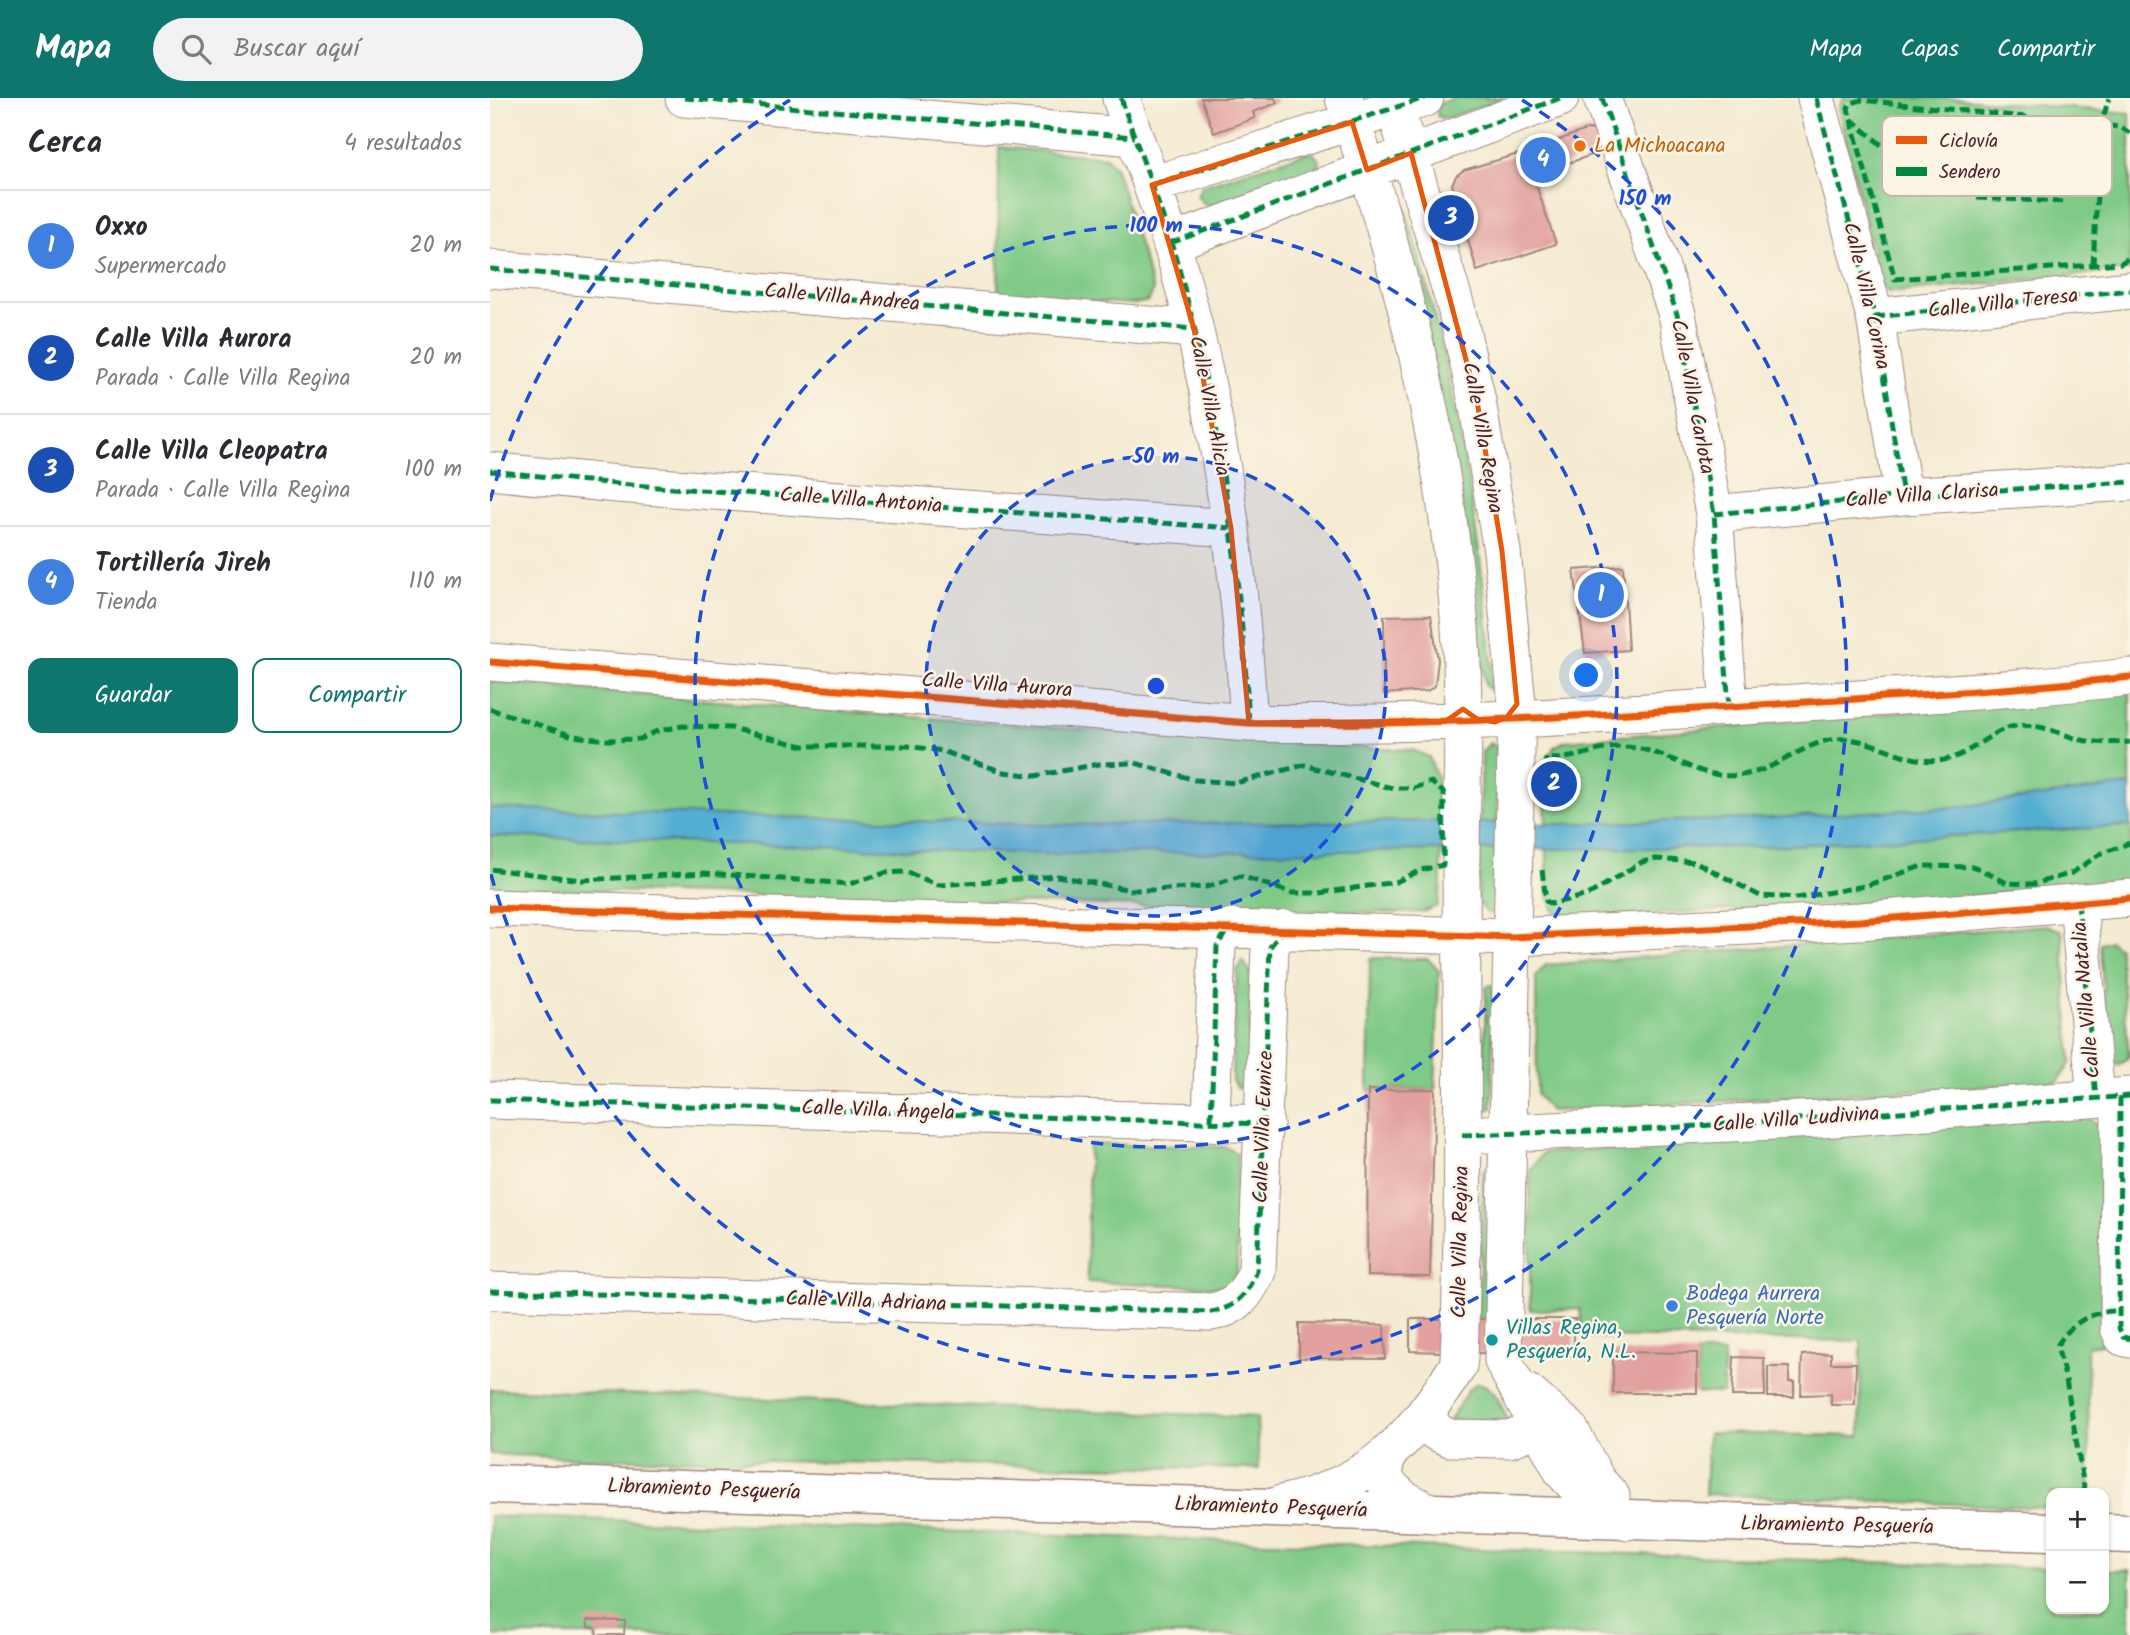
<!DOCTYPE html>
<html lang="es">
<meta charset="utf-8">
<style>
:root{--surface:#fff;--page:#f2f2f3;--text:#2b2b33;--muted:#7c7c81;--line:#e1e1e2;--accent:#0f766e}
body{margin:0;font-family:Kalam,sans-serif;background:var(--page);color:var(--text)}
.controls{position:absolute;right:21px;bottom:21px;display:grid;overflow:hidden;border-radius:14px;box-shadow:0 2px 5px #0004}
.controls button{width:63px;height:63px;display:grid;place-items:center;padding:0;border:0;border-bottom:2px solid var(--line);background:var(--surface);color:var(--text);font:35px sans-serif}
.you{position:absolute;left:1097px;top:578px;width:24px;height:24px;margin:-18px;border:5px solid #fff;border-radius:50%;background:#1a73e8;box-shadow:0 0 0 10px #1a73e833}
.badge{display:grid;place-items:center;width:46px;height:46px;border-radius:50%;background:var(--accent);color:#fff;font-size:23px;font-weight:700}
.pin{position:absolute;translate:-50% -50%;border:4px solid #fff;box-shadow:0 2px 7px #0006}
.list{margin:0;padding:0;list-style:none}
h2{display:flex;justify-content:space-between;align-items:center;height:91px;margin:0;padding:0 28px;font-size:30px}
h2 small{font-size:23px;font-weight:400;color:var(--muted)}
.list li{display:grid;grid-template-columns:46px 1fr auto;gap:21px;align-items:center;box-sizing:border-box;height:112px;padding:0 28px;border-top:2px solid var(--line)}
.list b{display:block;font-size:26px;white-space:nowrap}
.list p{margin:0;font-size:23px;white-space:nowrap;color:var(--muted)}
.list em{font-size:23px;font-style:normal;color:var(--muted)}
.actions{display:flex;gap:14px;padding:21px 28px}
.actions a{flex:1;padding:16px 0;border:2px solid var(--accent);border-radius:14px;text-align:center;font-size:24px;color:var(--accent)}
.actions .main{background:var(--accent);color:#fff}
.icon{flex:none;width:38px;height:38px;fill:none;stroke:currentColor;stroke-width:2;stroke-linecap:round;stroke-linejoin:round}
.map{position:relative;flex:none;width:1640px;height:1537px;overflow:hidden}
header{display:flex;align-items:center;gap:42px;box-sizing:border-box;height:98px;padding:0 35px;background:var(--accent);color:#fff}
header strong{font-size:33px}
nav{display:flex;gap:38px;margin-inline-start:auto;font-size:24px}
.search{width:490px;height:63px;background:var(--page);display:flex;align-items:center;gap:18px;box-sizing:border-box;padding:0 24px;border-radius:38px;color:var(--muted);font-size:26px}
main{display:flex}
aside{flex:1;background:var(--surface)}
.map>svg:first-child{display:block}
</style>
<header>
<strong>Mapa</strong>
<div class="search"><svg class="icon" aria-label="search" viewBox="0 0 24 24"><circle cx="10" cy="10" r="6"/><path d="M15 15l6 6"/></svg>Buscar aquí</div>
<nav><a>Mapa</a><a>Capas</a><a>Compartir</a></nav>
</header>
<main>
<aside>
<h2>Cerca<small>4 resultados</small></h2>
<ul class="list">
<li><span class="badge" style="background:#3f7fe0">1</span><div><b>Oxxo</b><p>Supermercado</p></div><em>20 m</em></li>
<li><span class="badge" style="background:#1a4fb4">2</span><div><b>Calle Villa Aurora</b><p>Parada · Calle Villa Regina</p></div><em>20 m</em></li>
<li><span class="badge" style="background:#1a4fb4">3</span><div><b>Calle Villa Cleopatra</b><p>Parada · Calle Villa Regina</p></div><em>100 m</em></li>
<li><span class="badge" style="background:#3f7fe0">4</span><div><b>Tortillería Jireh</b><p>Tienda</p></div><em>110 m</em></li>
</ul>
<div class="actions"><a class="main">Guardar</a><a>Compartir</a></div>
</aside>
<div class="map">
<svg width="1640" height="1537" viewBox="0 0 1640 1537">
<rect width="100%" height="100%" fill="#fcf5e5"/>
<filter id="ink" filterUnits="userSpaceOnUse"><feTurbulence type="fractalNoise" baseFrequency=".0143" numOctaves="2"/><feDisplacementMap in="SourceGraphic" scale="14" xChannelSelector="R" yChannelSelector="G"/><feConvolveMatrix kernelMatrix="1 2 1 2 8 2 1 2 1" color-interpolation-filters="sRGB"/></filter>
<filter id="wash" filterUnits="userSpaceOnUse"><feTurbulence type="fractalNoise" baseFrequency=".00686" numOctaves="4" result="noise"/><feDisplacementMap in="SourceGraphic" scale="28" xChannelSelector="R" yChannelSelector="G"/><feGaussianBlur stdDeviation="1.57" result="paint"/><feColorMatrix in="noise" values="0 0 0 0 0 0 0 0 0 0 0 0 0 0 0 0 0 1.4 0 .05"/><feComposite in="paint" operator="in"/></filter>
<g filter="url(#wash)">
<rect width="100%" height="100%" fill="#f4ebd2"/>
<path fill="#80ca87" stroke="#657459" stroke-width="2" d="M965 0H1014L955 21 947 18 948 6Z
M1353 0H1459L1640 15V172L1409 194H1399L1391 189 1348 10Z
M509 49 616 59 626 71 663 192 659 203 645 206 508 199Z
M816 55H823L830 64 825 74 723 107H716L707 98 712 88Z
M908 97 912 99C961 259 988 416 1004 583L1001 592 995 588 976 425 904 102Z
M0 583C307 611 614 636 922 652L939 659 950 688 951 791 947 808 933 814 906 815 0 790Z
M1640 594V784L1429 803 1080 820 1064 813 1058 798 1054 665 1064 649 1075 643Z
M1000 645 1008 650 1007 810 999 816 988 805 992 654Z
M1556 827 1572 833 1581 964 1568 984 1060 1013 1047 997 1046 878 1056 867Z
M1620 843 1629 850 1639 956 1637 962 1628 967 1618 959 1610 846Z
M880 860 938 861 949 873 945 991 878 992Z
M753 863 760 873V976L757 987 748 990 742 983V975L747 873Z
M1000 887 1003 888 1002 1010 998 1012 993 1008 996 890Z
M1595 1016 1612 1033 1613 1246 1597 1248 1600 1395H1561V1410L1215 1396 1218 1335 1370 1338 1371 1243 1093 1239 1090 1211 1040 1212V1072L1053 1055Z
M599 1046 736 1049 747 1056V1177L738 1189 597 1184Z
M997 1070 1000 1071 998 1221H988L993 1072Z
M1207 1255H1234L1233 1295H1207Z
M987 1285C1005 1287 1011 1308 1018 1323L960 1322 978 1292Z
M0 1291 767 1319 769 1371 88 1360 0 1356Z
M0 1418 1561 1470V1511H1614V1472H1640V1537H0Z"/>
<path fill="#53afd1" stroke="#4e677e" stroke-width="2" d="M1640 687V728L1266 749 554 756 0 738V710L553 727 936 723 1064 726 1260 721 1467 709Z"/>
<g id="blocks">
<path fill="#e2a19e" d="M711 0H785L787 5 763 14 765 20 724 35Z
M1098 31 1107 33 1119 51 1070 68 1061 45Z
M1058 46 1066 70 1048 78 1040 53Z
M1035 54 1066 146 987 173 962 86 966 78 974 72Z
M1133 468 1138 552 1095 555 1084 472Z
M941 517 948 562 945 588 937 593 894 596V518Z
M945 991 940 1179 877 1178 878 992Z
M920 1221H1085L1083 1258 920 1253Z
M809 1225 894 1227 895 1261 809 1260Z
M1123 1254 1207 1255V1295H1123Z
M1341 1255V1265H1366L1365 1307H1341V1296L1311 1297 1312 1257Z
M1244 1259 1274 1260 1275 1298H1242Z
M1278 1269H1299V1284H1304V1299H1278Z
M97 1522 135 1523 134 1537H107L106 1531 98 1529Z"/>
</g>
</g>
<g filter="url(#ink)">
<use href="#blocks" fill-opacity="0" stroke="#9f857e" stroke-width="2"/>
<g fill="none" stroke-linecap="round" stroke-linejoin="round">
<defs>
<path id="minor" d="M194 0 644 39
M631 0C650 57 673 113 689 171 730 318 750 473 759 625
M902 0 966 209 987 303 1012 453 1027 606 1013 1263 1073 1374 1090 1392 1138 1423
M1112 0 1187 216 1224 416 1239 609
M1326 0 1385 219 1413 398
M662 87 935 0
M681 145 1070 0
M0 171 704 231
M1385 219 1640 192
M0 373 127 386 741 430
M1224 416 1413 398 1640 384
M0 564 759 625C930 628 1100 618 1271 607 1394 599 1517 593 1640 579
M1588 804 1606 1000
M0 810 1023 839 1370 823 1640 800
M1630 999 1629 1230 1633 1239 1640 1241
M0 1002 775 1026
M721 1022 727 848 731 837 742 829
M994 1036 1331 1021 1640 998
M0 1193 721 1214C746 1210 757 1196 767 1173L780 849 787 837 796 831
M1038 1295 1079 1330 1107 1383 1121 1398
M936 1316 946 1334 960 1340 1019 1341 1035 1335 1043 1322
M899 1355 894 1367 896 1385 914 1401 943 1416
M791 1406C882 1386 919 1343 968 1268L969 1260C975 1098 972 935 971 773 971 692 976 611 970 530 956 351 912 170 854 0"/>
<path id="major" d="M0 1386 1561 1434
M1614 1435 1640 1436"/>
</defs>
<use href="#minor" stroke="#9f857e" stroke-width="39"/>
<use href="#major" stroke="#9f857e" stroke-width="41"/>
<use href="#minor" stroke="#fff" stroke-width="37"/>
<use href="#major" stroke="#fff" stroke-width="38"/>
<path stroke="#00873e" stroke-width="5" stroke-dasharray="10 5" stroke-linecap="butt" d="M194 0 644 39
M631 0C650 57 673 113 689 171 730 318 750 473 759 625
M1112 0 1187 216 1224 416 1239 609
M1326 0 1385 219 1413 398
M1361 21 1416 68
M1640 35 1630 29 1371 2 1360 6 1358 11 1405 181 1631 165 1640 159
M662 87 935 0
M1487 100 1575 104
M681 145 1070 0
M1603 167 1611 27 1619 0
M0 171 704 231
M1385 219 1640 192
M0 373 127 386 741 430
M1224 416 1413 398 1640 384
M0 611 83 638 116 642 150 641 167 633 192 628 241 630 313 648H418L452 653 514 674 545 678 609 666 645 665 705 682 746 685 814 667 902 690H924L941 684 954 695 953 767 931 772 906 784 830 795H802L751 778 716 789 663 792H641L568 778 449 787 416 774 395 775 359 786 215 775 92 782 0 771
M1053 700 1056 660C1083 664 1108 648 1135 649 1182 651 1211 688 1262 675 1291 668 1316 644 1346 641 1384 638 1415 668 1454 662 1481 657 1499 633 1525 628 1549 624 1571 637 1592 642 1607 645 1625 645 1640 644
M1052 772 1056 803 1061 806 1098 797 1152 764 1166 761 1206 764 1270 798 1307 800 1375 788 1432 768 1485 769 1517 785 1544 786 1582 775 1610 756 1640 745
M1588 804 1606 1000
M1630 999 1629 1230 1633 1239 1640 1241
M0 1002 775 1026
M721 1022 727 848 738 831
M972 1037 1164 1031 1640 998
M0 1193 721 1214C746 1210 757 1196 767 1173L780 849 793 832
M1595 1395 1576 1282 1567 1248C1580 1225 1603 1212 1629 1213"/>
<defs>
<path id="cycleway" d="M0 564 759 625C930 628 1100 618 1271 607 1394 599 1517 593 1640 579
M0 810 1023 839 1370 823 1640 800"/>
</defs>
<use href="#cycleway" stroke="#fcf5e5" stroke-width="11"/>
<use href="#cycleway" stroke="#e8590c" stroke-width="7"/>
</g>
</g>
<path fill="none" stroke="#e8590c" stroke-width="5" stroke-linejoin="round" d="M862 24 877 72 921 55 987 303 1012 453 1027 606 1017 619 1005 624 987 621 973 611 956 623 759 625 741 430 704 231 662 87Z"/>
<circle cx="666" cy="588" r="230" fill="#1d4ed8" fill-opacity=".12"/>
<g fill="none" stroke="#1d4ed8" stroke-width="3.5" stroke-dasharray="12 9">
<circle cx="666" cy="588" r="230"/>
<circle cx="666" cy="588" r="461"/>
<path d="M0 403A691 691 0 0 1 300 2M1032 2A691 691 0 1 1 0 773"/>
</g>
<circle fill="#e8710a" stroke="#fcf5e5" stroke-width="2.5" cx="1090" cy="48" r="7"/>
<circle fill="#3f7fe0" stroke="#fcf5e5" stroke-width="2.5" cx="1182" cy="1208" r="7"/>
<circle fill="#0f9aa8" stroke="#fcf5e5" stroke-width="2.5" cx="1002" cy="1242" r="7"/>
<g text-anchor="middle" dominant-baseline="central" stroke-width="5" stroke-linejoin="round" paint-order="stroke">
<g font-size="21" fill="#c56008" stroke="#fcf5e5" text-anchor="start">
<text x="1104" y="48">La Michoacana</text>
</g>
<g font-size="21" fill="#4a1f2b" stroke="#fcf5e5">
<text transform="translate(1376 198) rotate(77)">Calle Villa Corina</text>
<text transform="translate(352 200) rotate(5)">Calle Villa Andrea</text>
<text transform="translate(1513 206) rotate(-6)">Calle Villa Teresa</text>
<text transform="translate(1202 299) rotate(79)">Calle Villa Carlota</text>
<text transform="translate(719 308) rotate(79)">Calle Villa Alicia</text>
<text transform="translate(992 340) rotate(80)">Calle Villa Regina</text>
<text transform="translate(1432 398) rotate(-4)">Calle Villa Clarisa</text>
<text transform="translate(371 403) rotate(4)">Calle Villa Antonia</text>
<text transform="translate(507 588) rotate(4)">Calle Villa Aurora</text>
<text transform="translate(1597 902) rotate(-95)">Calle Villa Natalia</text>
<text transform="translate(388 1013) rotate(2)">Calle Villa Ángela</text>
<text transform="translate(1306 1022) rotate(-4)">Calle Villa Ludivina</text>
<text transform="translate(774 1029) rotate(-88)">Calle Villa Eunice</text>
<text transform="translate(971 1144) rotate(-89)">Calle Villa Regina</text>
<text transform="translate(376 1204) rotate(2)">Calle Villa Adriana</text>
<text transform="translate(214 1392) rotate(2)">Libramiento Pesquería</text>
<text transform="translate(781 1410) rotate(2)">Libramiento Pesquería</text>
<text transform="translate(1347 1428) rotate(1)">Libramiento Pesquería</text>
</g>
<g font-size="21" fill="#366cbe" stroke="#fcf5e5" text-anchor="start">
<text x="1196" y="1196">Bodega Aurrera<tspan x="1196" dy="24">Pesquería Norte</tspan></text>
</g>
<g font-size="21" fill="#0d838f" stroke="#fcf5e5" text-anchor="start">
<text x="1016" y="1230">Villas Regina,<tspan x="1016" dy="24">Pesquería, N.L.</tspan></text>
</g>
</g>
<rect x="1392" y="18" width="230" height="80" rx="10" fill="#fcf5e5" stroke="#c7b5ad" stroke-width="2"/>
<rect x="1406" y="38" width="31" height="8" fill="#e8590c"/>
<rect x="1406" y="69" width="31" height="9" fill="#00873e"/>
<g font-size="19" fill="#4a1f2b">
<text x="1449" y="49">Ciclovía</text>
<text x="1449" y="80">Sendero</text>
</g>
<circle cx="666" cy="588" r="10" fill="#1d4ed8" stroke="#fcf5e5" stroke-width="3.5"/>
<g font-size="21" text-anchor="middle" font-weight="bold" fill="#1d4ed8" stroke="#fcf5e5" stroke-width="5" stroke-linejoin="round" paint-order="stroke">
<text x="1155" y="107">150 m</text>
<text x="666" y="134">100 m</text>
<text x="666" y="365">50 m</text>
</g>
</svg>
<div class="controls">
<button>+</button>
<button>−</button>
</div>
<div class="you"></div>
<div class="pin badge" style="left:1111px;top:497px;background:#3f7fe0">1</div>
<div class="pin badge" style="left:1064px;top:686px;background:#1a4fb4">2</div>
<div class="pin badge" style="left:961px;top:120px;background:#1a4fb4">3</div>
<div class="pin badge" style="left:1053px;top:62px;background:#3f7fe0">4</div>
</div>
</main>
